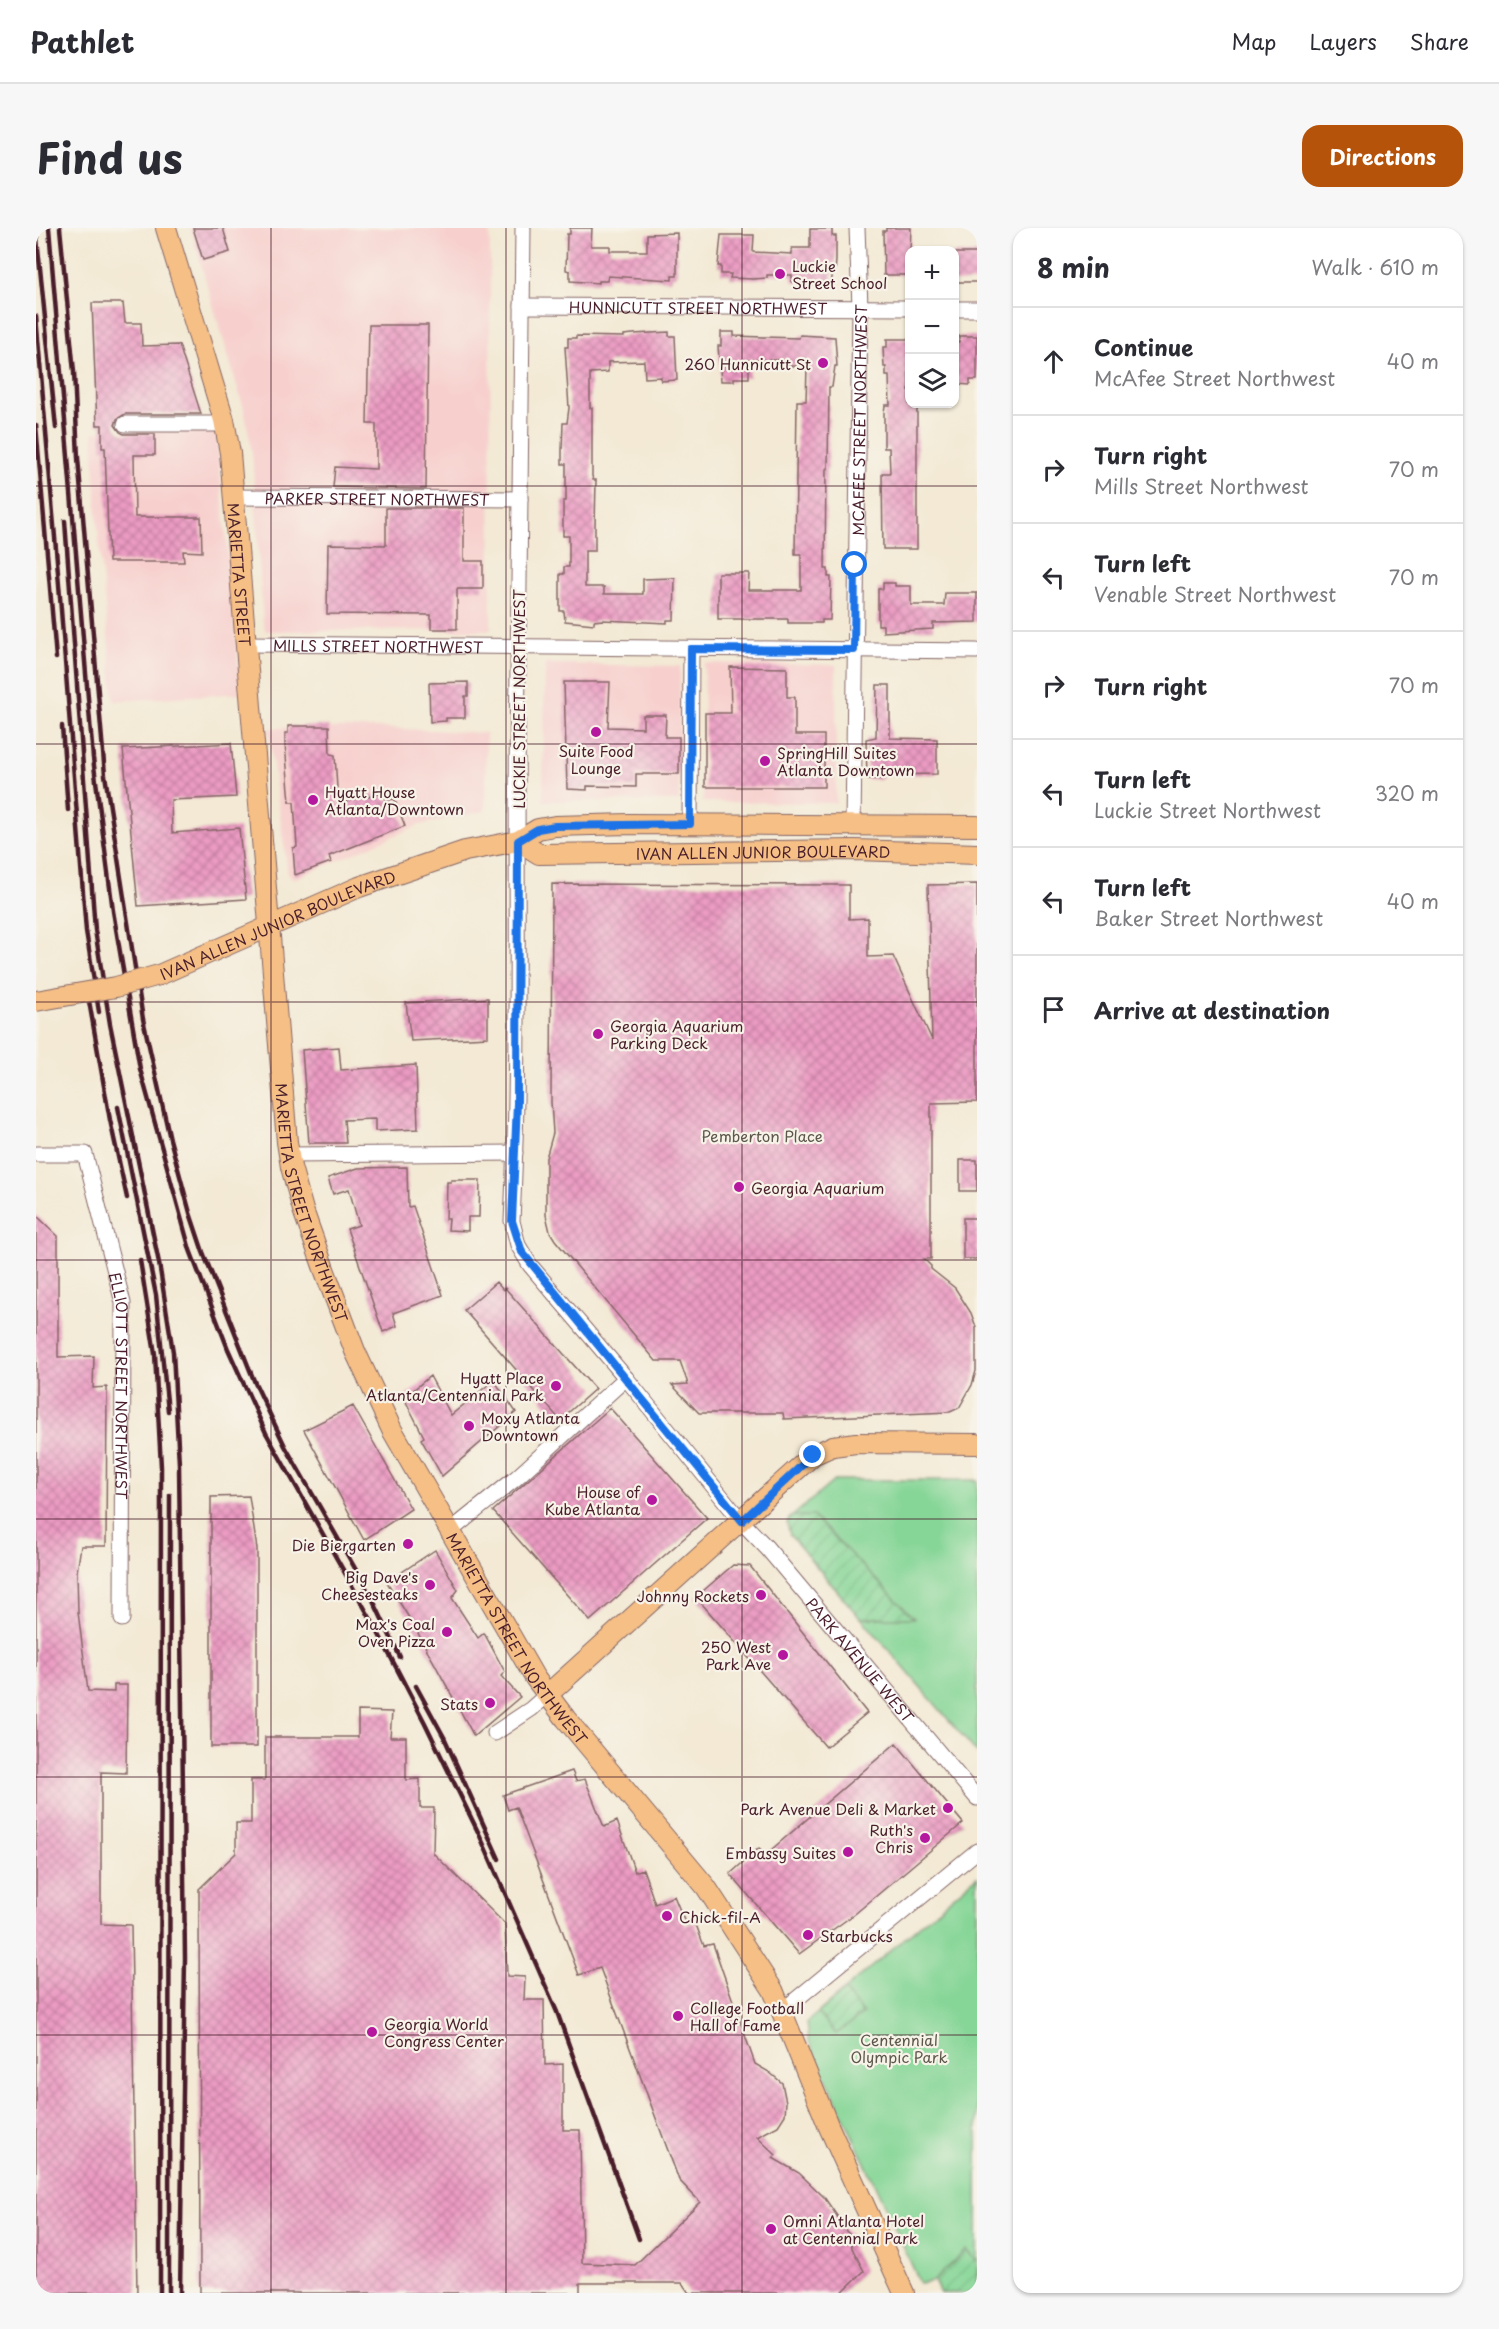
<!DOCTYPE html>
<meta charset="utf-8">
<style>
:root{--surface:#fff;--page:#f7f7f7;--text:#2b2b33;--muted:#7c7c81;--line:#e1e1e2;--accent:#b45309}
body{margin:0;font-family:"Playpen Sans",sans-serif;background:var(--page);color:var(--text)}
.controls{position:absolute;right:18px;top:18px;display:grid;overflow:hidden;border-radius:12px;box-shadow:0 2px 4px #0004}
.controls button{width:54px;height:54px;display:grid;place-items:center;padding:0;border:0;border-bottom:2px solid var(--line);background:var(--surface);color:var(--text);font:30px sans-serif}
.stop{position:absolute;width:18px;height:18px;margin:-14px;border:4px solid #1a73e8;border-radius:50%;background:#fff}
.stop.end{background:#1a73e8;border-color:#fff;box-shadow:0 2px 6px #0008}
.list{margin:0;padding:0;list-style:none}
h2{display:flex;justify-content:space-between;align-items:center;height:78px;margin:0;padding:0 24px;font-size:26px}
h2 small{font-size:20px;font-weight:400;color:var(--muted)}
.list li{display:grid;grid-template-columns:39px 1fr auto;gap:18px;align-items:center;box-sizing:border-box;height:108px;padding:0 24px;border-top:2px solid var(--line)}
.list b{display:block;font-size:22px;white-space:nowrap}
.list p{margin:0;font-size:20px;white-space:nowrap;color:var(--muted)}
.list em{font-size:20px;font-style:normal;color:var(--muted)}
.icon{flex:none;width:33px;height:33px;fill:none;stroke:currentColor;stroke-width:2;stroke-linecap:round;stroke-linejoin:round}
.map{position:relative;flex:none;width:941px;height:2065px;overflow:hidden;border-radius:18px}
header{display:flex;align-items:center;gap:36px;box-sizing:border-box;height:84px;padding:0 30px;background:var(--surface);border-bottom:2px solid var(--line)}
header strong{font-size:28px}
nav{display:flex;gap:33px;margin-inline-start:auto;font-size:21px}
.intro{display:flex;align-items:center;justify-content:space-between;box-sizing:border-box;height:144px;padding:0 36px}
h1{margin:0;font-size:42px}
.button{padding:15px 27px;border-radius:18px;background:var(--accent);color:#fff;font-size:21px;font-weight:700}
main{display:flex;gap:36px;padding:0 36px}
aside{flex:1;background:var(--surface);border-radius:18px;box-shadow:0 2px 4px #0004}
.map>svg:first-child{display:block}
</style>
<header>
<strong>Pathlet</strong>
<nav><a>Map</a><a>Layers</a><a>Share</a></nav>
</header>
<div class="intro"><h1>Find us</h1><a class="button">Directions</a></div>
<main>
<div class="map">
<svg width="941" height="2065" viewBox="0 0 941 2065">
<defs>
<pattern id="garden-furrows" width="10" height="10" patternUnits="userSpaceOnUse" patternTransform="scale(1.5)"><rect width="10" height="10" fill="#86d697"/><path d="M-1 1l2-2M0 10L10 0M9 11l2-2" fill="none" stroke="#75b782"/></pattern>
<pattern id="building-cross-hatch" width="8" height="8" patternUnits="userSpaceOnUse" patternTransform="scale(1.5)"><rect width="8" height="8" fill="#ec9bc3"/><path d="M0 0l8 8M0 8l8-8" fill="none" stroke="#c17e9f"/></pattern>
</defs>
<rect width="100%" height="100%" fill="#f7f3e8"/>
<filter id="ink" filterUnits="userSpaceOnUse"><feTurbulence type="fractalNoise" baseFrequency=".0167" numOctaves="2"/><feDisplacementMap in="SourceGraphic" scale="12" xChannelSelector="R" yChannelSelector="G"/><feConvolveMatrix kernelMatrix="1 2 1 2 8 2 1 2 1" color-interpolation-filters="sRGB"/></filter>
<filter id="wash" filterUnits="userSpaceOnUse"><feTurbulence type="fractalNoise" baseFrequency=".008" numOctaves="4" result="noise"/><feDisplacementMap in="SourceGraphic" scale="24" xChannelSelector="R" yChannelSelector="G"/><feGaussianBlur stdDeviation="1.35" result="paint"/><feColorMatrix in="noise" values="0 0 0 0 0 0 0 0 0 0 0 0 0 0 0 0 0 1.4 0 .05"/><feComposite in="paint" operator="in"/></filter>
<g filter="url(#wash)">
<rect width="100%" height="100%" fill="#f3e9d4"/>
<path fill="#f7d0ce" d="M154 0H454L455 402 230 403 227 395 216 223 208 181Z
M180 202 205 465 78 473 61 291 57 204Z
M668 435 800 437V575L667 574Z
M509 436 644 438 643 573H507Z
M232 500H347L450 505 449 583 383 597 258 651 252 646Z"/>
<path fill="#86d697" stroke="#687a61" stroke-width="1.5" d="M799 1252H941V1525L754 1307 753 1291Z
M941 1648V2065H904L898 2053 884 2055 773 1813 771 1794Z"/>
<path fill="url(#garden-furrows)" stroke="#687a61" stroke-width="1.5" d="M756 1288H777L878 1390H824L754 1307 751 1295Z
M809 1763 827 1786 800 1806 782 1785Z
M930 2022 941 2034V2065H904L898 2053Z"/>
<g id="blocks">
<path fill="url(#building-cross-hatch)" d="M157 0H187L194 24 167 32Z
M534 0H556L555 18H574V23H611V6L641 5V48H636V52L572 48 571 53H563V55L534 53V43L530 42 531 6H534Z
M850 0H875L873 47H848L847 3H850Z
M774 1H796V8H800V32L799 45H796V54H788V56H764V54H756V47H731V50L717 51 694 50 695 46H685V38H682L685 7H718L717 24 756 26V20H774Z
M918 25H941V54H918Z
M56 75H87L89 95H105L106 118 143 117 165 186H89L81 191 79 197 84 204 88 206H119V227H98L99 289H165L166 324 147 323 148 334H73L69 220H66V197H61Z
M333 97H392L390 261 297 259 299 239 340 241V196H331Z
M633 104V108H639L641 152 625 153V149L609 150 608 133 572 134V144L554 145V180H556V248L557 252H560L559 298V323H549V359H568V366H607V351L639 350 638 392H631V395L566 392 558 393V396L529 393 528 383H524V346H528V339H533V308H527V273H530V236H526V222L527 195H531L533 180 529 119H532V110H540V108L588 109V107L597 106Z
M685 104H698V108L763 110 764 107 799 109 801 138H799L796 159H793L792 241H790L789 341H792V349H795L794 392H786V395H752V391H682V345H713L712 362H765V326H759L761 173H770L771 138H752V132H713V150H698V153H685L682 118H685Z
M923 108H941V152H934V157L922 156V149H918V114H923Z
M851 111H873V176H881V321H847L846 245H854L853 220H848V185L849 177H854L853 148H850V139H848L847 119H851Z
M350 280H428V333H447V361H421V401H395V387L291 386 292 316 350 317Z
M847 355H859V358H875V377H908L909 365H941V394L897 395V401L847 404V397H842V361H847Z
M694 439 751 440V469H759V507H788V559H669V485H695Z
M432 454V468H429V490H410V493L394 494 393 455Z
M528 454H574L572 499 607 500V487H630L629 509H643V546H600V559L551 558V562L531 561Z
M841 457H854V510L901 511V546L846 547V551H831L830 511 840 509Z
M252 498H293L294 526 299 527 302 577 331 566 333 569 347 564 351 573 358 570 369 598 293 628 295 634 259 647 257 620 261 619 258 574H254L249 516V505H252Z
M195 515 200 569 135 572 136 605 203 600 210 671 102 678 87 521Z
M516 656 813 657V691L832 690V729L857 728 896 812 892 657 941 656V874L895 875V1031H888L895 1038V1041L919 1060 935 1085 940 1099V1143L936 1157 923 1180 914 1184 748 1191 747 1185H663L636 1157 652 1156 644 1133H620L519 1012 514 1004 510 987V930L517 905 515 874Z
M452 770V809L375 813 370 775Z
M303 819 305 842 380 837 382 901 339 903V891L308 892 310 915H273L266 822Z
M924 932H941V963H924Z
M371 939 372 979 377 978 407 1067 357 1085 361 1098 347 1104 311 1001 323 997 313 961 297 966 292 950 322 940Z
M415 952H444L443 989H432V1003L412 1002 413 991H410L411 954H415Z
M0 987 22 1008V1129L58 1128 57 1160 71 1159 70 1318H45L41 1344 42 1384 52 1463 78 1464V1457H91L90 1545 65 1544V1696L95 1697 101 2065H0Z
M927 990H941V1031H927Z
M460 1054 467 1062 469 1060 559 1161 524 1192 428 1082Z
M394 1148 415 1187 458 1152 480 1184 406 1248 385 1211 388 1209 368 1170Z
M317 1178 375 1281 328 1312 268 1202Z
M574 1180 671 1290 554 1393 457 1283Z
M213 1268 221 1321V1519H175V1269Z
M399 1322 422 1362 416 1370 442 1410 448 1405 469 1444 465 1448 484 1469 438 1508 378 1398 351 1354Z
M697 1337 714 1338 831 1485 790 1519 660 1369Z
M322 1483 356 1484 354 1509H370V1552L384 1551V1580H398L397 1625 469 1696 471 1748 489 1749 488 1772H508L509 1837 527 1836V1902H544L546 2035 599 2037 664 1974 643 1952 564 1740 543 1747 480 1579 472 1582 467 1567 536 1543 540 1553 549 1551 568 1599 581 1593 599 1644 607 1641 619 1676 638 1668 650 1697 659 1694 668 1718 677 1716 719 1836 733 1844 746 1855 750 1874 749 1887 742 1898 721 1909 740 1927 737 1930 763 1945 788 1969 808 1998 809 2002 815 2008 816 2020 828 2043 805 2065H653L646 2055H544V2065H164L163 1661 200 1625V1595H215V1552H229V1509H322Z
M860 1515 927 1595 820 1685 763 1726 694 1646 723 1620 729 1627Z"/>
</g>
</g>
<g filter="url(#ink)">
<use href="#blocks" fill-opacity="0" stroke="#856666" stroke-width="1.5"/>
<g fill="none" stroke-linecap="round" stroke-linejoin="round">
<defs>
<g id="minor">
<path id="s1" d="M487 0C486 148 484 296 482 444 479 627 485 810 476 993L482 1017 494 1037 590 1150 706 1294 731 1320 941 1570"/>
<path id="s2" d="M486 78 874 80"/>
<path d="M918 81H941"/>
<path d="M89 196H189"/>
<path id="s3" d="M199 269 484 271"/>
<path id="s4" d="M210 416 941 423"/>
<path d="M654 596 655 421"/>
<path id="s5" d="M817 598 824 79 821 0"/>
<path id="s6" d="M0 926H49L87 1075 86 1391"/>
<path d="M253 927 479 925"/>
<path d="M413 1304 479 1251 590 1150"/>
<path d="M459 1505 495 1481 511 1467"/>
<path d="M746 1783 941 1623"/>
</g>
<g id="major">
<path id="s7" d="M130 0 188 192 194 225 251 914 255 939 267 982 288 1041 319 1123 356 1202 499 1450 530 1491 670 1659 737 1762 792 1897 868 2065"/>
<path id="s8" d="M482 613 503 626 819 622 941 626"/>
<path id="s9" d="M123 747 323 659 429 623 482 613 502 601 519 598 593 596 941 598"/>
<path d="M511 1467 777 1227 797 1218 820 1215 941 1216"/>
</g>
</defs>
<use href="#minor" stroke="#856666" stroke-width="17"/>
<use href="#major" stroke="#856666" stroke-width="22"/>
<use href="#minor" stroke="#fff" stroke-width="15"/>
<use href="#major" stroke="#f5bf86" stroke-width="20"/>
<path stroke="#4a1f2b" stroke-width="4.5" d="M0 0 20 200
M13 0 57 530 77 683 104 841 154 1022 192 1121 230 1205 337 1395 389 1495 444 1608 521 1784 603 2011
M24 0 38 144 42 230 69 547 107 791 134 911 154 985 167 1024 219 1155 249 1218 336 1370 364 1429
M0 88 23 356 50 703 63 784
M0 197 20 430
M29 293 59 702 74 796 123 1035 137 1124 143 1236 149 1730 144 2065
M26 498 32 582
M53 773 74 892 91 970
M82 879 120 1067 132 1183
M104 1032 119 1126 125 1239 124 2065
M380 1458 408 1509 463 1631
M133 2065 134 1267"/>
<defs>
<path id="major-bridge" d="M0 773 80 759 123 747"/>
</defs>
<use href="#major-bridge" stroke="#856666" stroke-width="22" stroke-linecap="butt"/>
<use href="#major-bridge" stroke="#f5bf86" stroke-width="20"/>
</g>
</g>
<g fill="none" stroke-linecap="round" stroke-linejoin="round" filter="url(#ink)">
<path stroke="#1a73e8" stroke-width="8" d="M777 1227 706 1293 486 1024 476 993 481 875 482 613 502 601 519 598 654 596 655 421 818 422 819 337"/>
</g>
<path fill="none" stroke="#4a1f2b" stroke-width="1.5" stroke-opacity="0.55" d="M235 0V2065M470 0V2065M706 0V2065M0 258H941M0 516H941M0 774H941M0 1032H941M0 1291H941M0 1549H941M0 1807H941"/>
<g fill="#b5179e" stroke="#f7f3e8" stroke-width="2">
<circle cx="744" cy="46" r="6"/>
<circle cx="787" cy="135" r="6"/>
<circle cx="560" cy="504" r="6"/>
<circle cx="729" cy="533" r="6"/>
<circle cx="277" cy="572" r="6"/>
<circle cx="562" cy="806" r="6"/>
<circle cx="703" cy="959" r="6"/>
<circle cx="520" cy="1158" r="6"/>
<circle cx="433" cy="1198" r="6"/>
<circle cx="616" cy="1272" r="6"/>
<circle cx="372" cy="1316" r="6"/>
<circle cx="394" cy="1357" r="6"/>
<circle cx="725" cy="1367" r="6"/>
<circle cx="411" cy="1404" r="6"/>
<circle cx="747" cy="1427" r="6"/>
<circle cx="454" cy="1475" r="6"/>
<circle cx="912" cy="1580" r="6"/>
<circle cx="889" cy="1610" r="6"/>
<circle cx="812" cy="1624" r="6"/>
<circle cx="631" cy="1688" r="6"/>
<circle cx="772" cy="1707" r="6"/>
<circle cx="642" cy="1788" r="6"/>
<circle cx="336" cy="1804" r="6"/>
<circle cx="735" cy="2001" r="6"/>
</g>
<g text-anchor="middle" dominant-baseline="central" stroke-width="4.5" stroke-linejoin="round" paint-order="stroke">
<g font-size="15" fill="#4a1f2b" stroke="#f7f3e8" text-anchor="end">
<text x="756" y="37" text-anchor="start">Luckie<tspan x="756" dy="17">Street School</tspan></text>
<text x="775" y="135">260 Hunnicutt St</text>
<text x="560" y="522" text-anchor="middle">Suite Food<tspan x="560" dy="17">Lounge</tspan></text>
<text x="741" y="524" text-anchor="start">SpringHill Suites<tspan x="741" dy="17">Atlanta Downtown</tspan></text>
<text x="289" y="563" text-anchor="start">Hyatt House<tspan x="289" dy="17">Atlanta/Downtown</tspan></text>
<text x="574" y="797" text-anchor="start">Georgia Aquarium<tspan x="574" dy="17">Parking Deck</tspan></text>
<text x="715" y="959" text-anchor="start">Georgia Aquarium</text>
<text x="508" y="1149">Hyatt Place<tspan x="508" dy="17">Atlanta/Centennial Park</tspan></text>
<text x="445" y="1189" text-anchor="start">Moxy Atlanta<tspan x="445" dy="17">Downtown</tspan></text>
<text x="604" y="1263">House of<tspan x="604" dy="17">Kube Atlanta</tspan></text>
<text x="360" y="1316">Die Biergarten</text>
<text x="382" y="1348">Big Dave's<tspan x="382" dy="17">Cheesesteaks</tspan></text>
<text x="713" y="1367">Johnny Rockets</text>
<text x="399" y="1395">Max's Coal<tspan x="399" dy="17">Oven Pizza</tspan></text>
<text x="735" y="1418">250 West<tspan x="735" dy="17">Park Ave</tspan></text>
<text x="442" y="1475">Stats</text>
<text x="900" y="1580">Park Avenue Deli &amp; Market</text>
<text x="877" y="1601">Ruth's<tspan x="877" dy="17">Chris</tspan></text>
<text x="800" y="1624">Embassy Suites</text>
<text x="643" y="1688" text-anchor="start">Chick-fil-A</text>
<text x="784" y="1707" text-anchor="start">Starbucks</text>
<text x="654" y="1779" text-anchor="start">College Football<tspan x="654" dy="17">Hall of Fame</tspan></text>
<text x="348" y="1795" text-anchor="start">Georgia World<tspan x="348" dy="17">Congress Center</tspan></text>
<text x="747" y="1992" text-anchor="start">Omni Atlanta Hotel<tspan x="747" dy="17">at Centennial Park</tspan></text>
</g>
<g font-size="15" fill="#4a1f2b" stroke="#f7f3e8">
<text stroke="none"><textPath href="#s2" startOffset="176">HUNNICUTT STREET NORTHWEST</textPath></text>
<text stroke="none"><textPath href="#s5" startOffset="406">MCAFEE STREET NORTHWEST</textPath></text>
<text stroke="none"><textPath href="#s3" startOffset="142">PARKER STREET NORTHWEST</textPath></text>
<text stroke="none"><textPath href="#s7" startOffset="356">MARIETTA STREET</textPath></text>
<text stroke="none"><textPath href="#s4" startOffset="132">MILLS STREET NORTHWEST</textPath></text>
<text transform="translate(482 471) rotate(-90)">LUCKIE STREET NORTHWEST</text>
<text stroke="none"><textPath href="#s8" startOffset="249">IVAN ALLEN JUNIOR BOULEVARD</textPath></text>
<text stroke="none"><textPath href="#s9" startOffset="129">IVAN ALLEN JUNIOR BOULEVARD</textPath></text>
<text stroke="none"><textPath href="#s7" startOffset="990">MARIETTA STREET NORTHWEST</textPath></text>
<text stroke="none"><textPath href="#s6" startOffset="285">ELLIOTT STREET NORTHWEST</textPath></text>
<text stroke="none"><textPath href="#s7" startOffset="1476">MARIETTA STREET NORTHWEST</textPath></text>
<text stroke="none"><textPath href="#s1" startOffset="1556">PARK AVENUE WEST</textPath></text>
</g>
<g font-size="15" fill="#5c564b" stroke="#f7f3e8">
<text x="726" y="907">Pemberton Place</text>
<text x="863" y="1811">Centennial<tspan x="863" dy="17">Olympic Park</tspan></text>
</g>
</g>
</svg>
<div class="controls">
<button>+</button>
<button>−</button>
<button><svg class="icon" aria-label="layers" viewBox="0 0 24 24"><path d="M12 4l9 5-9 5-9-5zM3 14l9 5 9-5"/></svg></button>
</div>
<div class="stop" style="left:819px;top:337px"></div>
<div class="stop end" style="left:777px;top:1227px"></div>
</div>
<aside>
<h2>8 min<small>Walk · 610 m</small></h2>
<ul class="list">
<li><svg class="icon" aria-label="ahead" viewBox="0 0 24 24"><path d="M12 20V5M6 11l6-6 6 6"/></svg><div><b>Continue</b><p>McAfee Street Northwest</p></div><em>40 m</em></li>
<li><svg class="icon" aria-label="right" viewBox="0 0 24 24"><path d="M7 20v-9h11M14 6l5 5-5 5"/></svg><div><b>Turn right</b><p>Mills Street Northwest</p></div><em>70 m</em></li>
<li><svg class="icon" aria-label="left" viewBox="0 0 24 24"><path d="M17 20v-9H6M10 6l-5 5 5 5"/></svg><div><b>Turn left</b><p>Venable Street Northwest</p></div><em>70 m</em></li>
<li><svg class="icon" aria-label="right" viewBox="0 0 24 24"><path d="M7 20v-9h11M14 6l5 5-5 5"/></svg><div><b>Turn right</b></div><em>70 m</em></li>
<li><svg class="icon" aria-label="left" viewBox="0 0 24 24"><path d="M17 20v-9H6M10 6l-5 5 5 5"/></svg><div><b>Turn left</b><p>Luckie Street Northwest</p></div><em>320 m</em></li>
<li><svg class="icon" aria-label="left" viewBox="0 0 24 24"><path d="M17 20v-9H6M10 6l-5 5 5 5"/></svg><div><b>Turn left</b><p>Baker Street Northwest</p></div><em>40 m</em></li>
<li><svg class="icon" aria-label="arrive" viewBox="0 0 24 24"><path d="M6 21V4h12l-3 4 3 4H6"/></svg><div><b>Arrive at destination</b></div></li>
</ul>
</aside>
</main>
